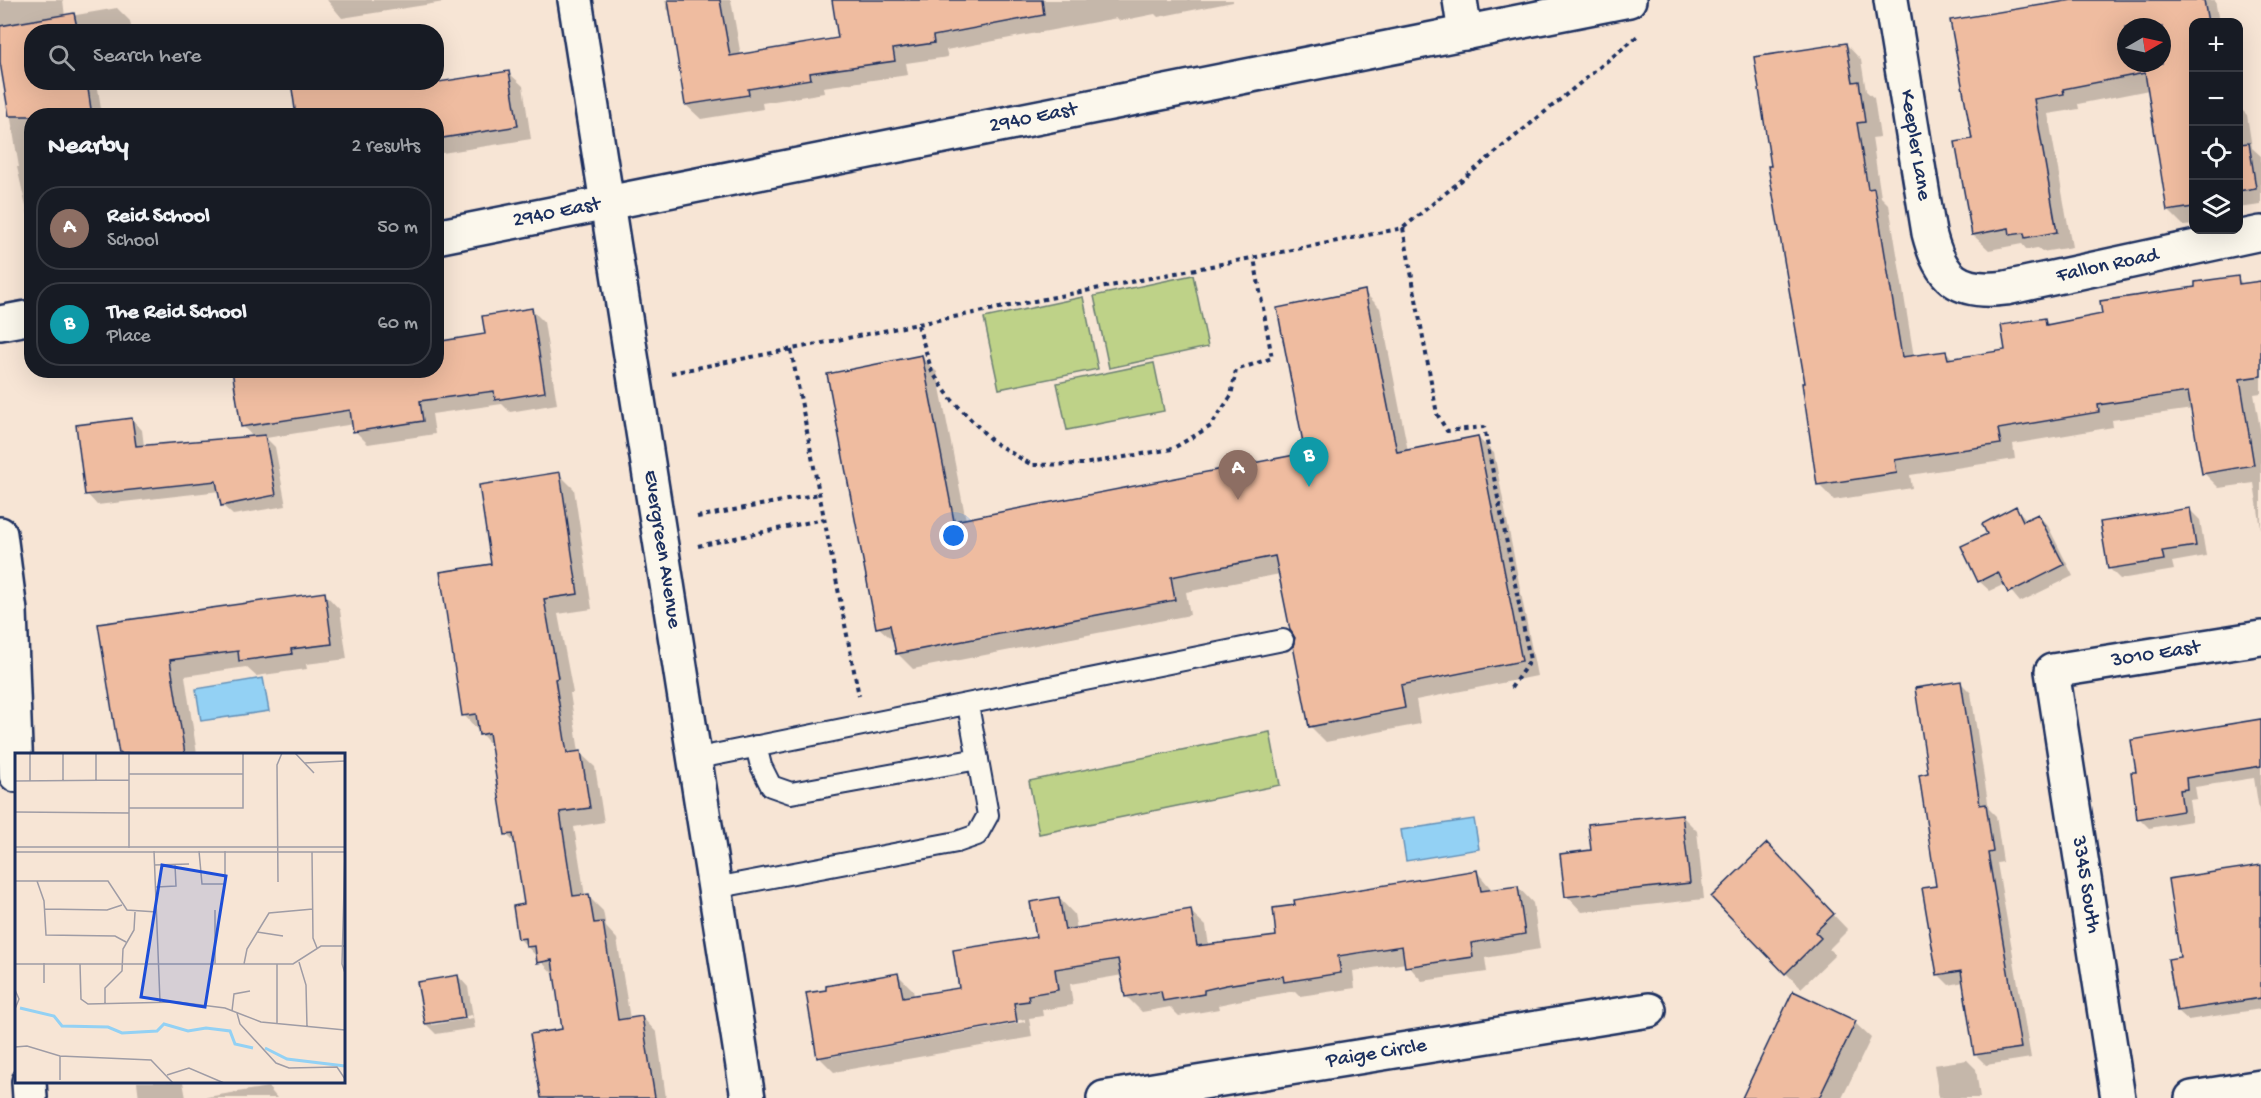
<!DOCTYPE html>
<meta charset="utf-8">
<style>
:root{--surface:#171b24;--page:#242831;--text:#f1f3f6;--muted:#9ea1a6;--line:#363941;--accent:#919bb2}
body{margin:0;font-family:"Gochi Hand",sans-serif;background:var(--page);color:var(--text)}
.controls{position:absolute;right:18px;top:18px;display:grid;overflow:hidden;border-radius:12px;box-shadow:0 6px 24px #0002}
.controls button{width:54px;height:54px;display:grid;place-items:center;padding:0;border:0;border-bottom:2px solid var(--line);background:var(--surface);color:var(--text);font:30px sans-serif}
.compass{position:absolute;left:2117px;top:18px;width:54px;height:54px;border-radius:50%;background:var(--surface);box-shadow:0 6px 24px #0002;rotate:81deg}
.you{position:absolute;left:954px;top:536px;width:21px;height:21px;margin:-15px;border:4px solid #fff;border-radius:50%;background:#1a73e8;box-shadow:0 0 0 9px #1a73e833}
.badge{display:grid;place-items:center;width:39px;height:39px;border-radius:50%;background:var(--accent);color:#fff;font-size:20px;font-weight:700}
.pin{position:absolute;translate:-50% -50px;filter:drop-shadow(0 2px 3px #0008)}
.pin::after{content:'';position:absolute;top:32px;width:21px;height:18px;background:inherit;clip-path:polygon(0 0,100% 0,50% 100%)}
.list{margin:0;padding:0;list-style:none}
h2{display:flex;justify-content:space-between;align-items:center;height:78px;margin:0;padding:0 24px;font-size:26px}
h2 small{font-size:20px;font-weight:400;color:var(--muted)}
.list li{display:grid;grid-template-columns:39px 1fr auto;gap:18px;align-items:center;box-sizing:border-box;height:84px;margin:0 12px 12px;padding:0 12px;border:2px solid var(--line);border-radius:24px}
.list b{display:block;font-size:22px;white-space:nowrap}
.list p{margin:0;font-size:20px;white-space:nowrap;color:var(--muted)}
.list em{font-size:20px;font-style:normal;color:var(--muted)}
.icon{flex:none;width:33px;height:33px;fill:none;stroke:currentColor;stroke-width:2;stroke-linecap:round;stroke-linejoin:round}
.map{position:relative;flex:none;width:2261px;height:1098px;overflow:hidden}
.search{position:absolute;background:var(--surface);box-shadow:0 6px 24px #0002;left:24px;top:24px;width:420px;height:66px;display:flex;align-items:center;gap:15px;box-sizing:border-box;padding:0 21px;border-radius:24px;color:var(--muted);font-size:22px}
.panel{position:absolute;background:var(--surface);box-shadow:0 6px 24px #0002;left:24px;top:108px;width:420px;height:270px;border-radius:24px}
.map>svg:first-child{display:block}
</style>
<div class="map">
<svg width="2261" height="1098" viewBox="0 0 2261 1098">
<rect width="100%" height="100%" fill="#f7e5d5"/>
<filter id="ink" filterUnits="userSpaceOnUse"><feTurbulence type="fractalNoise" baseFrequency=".0167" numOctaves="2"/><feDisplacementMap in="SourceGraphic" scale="12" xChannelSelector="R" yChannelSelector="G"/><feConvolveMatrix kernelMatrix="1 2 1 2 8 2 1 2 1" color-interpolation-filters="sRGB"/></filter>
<g filter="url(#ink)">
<path fill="#bed288" stroke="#6c8073" stroke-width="1.5" d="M1193 275 1208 347 1109 368 1094 296Z
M1083 297 1098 369 999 389 984 318Z
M1154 363 1164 411 1067 430 1057 383Z
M1270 732 1280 785 1039 834 1029 781Z"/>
<path fill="#93d1f4" stroke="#6390b8" stroke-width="1.5" d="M263 678 269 711 201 721 196 689Z
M1474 819 1479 849 1406 861 1401 830Z"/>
<path fill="#0003" fill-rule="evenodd" d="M0 0H63L65 17 117 8 130 21 132 32H32V82H97L102 116H32V233L17 167H19L0 54Z
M327 0H457L342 18Z
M665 0H731L741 56 839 39 833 0H1233V2L1158 17 1155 14 1120 21 1117 18 946 50 948 57 906 63 908 75 823 87 824 93 762 103 763 109 701 119 686 105 672 14 667 9Z
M2082 0H2215L2219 22H2194V225L2184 226 2168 210 2149 90 2078 104 2079 109 2048 114 2072 247 2042 252 2037 248 2027 250 2022 244 1989 250 1973 235 1974 140ZM2126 27H2162V63H2126Z
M1846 44 1861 60 1866 91 1874 98 1880 137 1872 138 1881 197 1889 205 1914 357 1946 352 1954 360 2007 351 2044 320 2050 325 2104 316 2237 278 2242 283 2261 280V393L2254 394 2261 434V529L2254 483 2219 488 2204 473 2193 409 2112 420 2113 427 2013 444 2015 459 1910 475 1912 488 1834 500 1819 485 1806 384 1773 167Z
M509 73 523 86 531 139 436 154V116L293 82H404L405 89Z
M2238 106 2247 115 2252 148 2261 156V205L2238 208Z
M1364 292 1380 308 1408 451 1478 438 1494 453 1537 676 1416 700 1420 724 1326 742 1310 726 1296 638 1280 574 1186 592 1190 615 913 669 897 653 895 642 878 627 921 357 937 372 966 520 1307 454Z
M531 309 544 322 557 404 510 412 502 404 432 414 435 434 368 444 355 431 354 424 266 438 275 447 286 506 233 515 222 505 220 491 97 505 87 494 132 419 142 430 144 446 253 437 243 426 436 370 487 335Z
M559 474 574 489 592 609 558 614 573 693H570L579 752 595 767 604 822 574 827 585 896H588L603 911 606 927 617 939 630 1019 642 1017 657 1033 666 1098H543L564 1030 556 977 519 938 526 905 517 845 506 834 492 746 464 715 492 565Z
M2016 508 2027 520 2038 515 2048 526 2073 576 2020 602 2005 584 1990 591 1979 581 1989 534Z
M2190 510 2200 520 2206 556 2172 562 2174 570 2120 579 2109 568Z
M325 594 340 610 347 659 306 664 307 669 256 676 246 667 185 676 197 754H120L100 625Z
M1960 682 1971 693 1989 809 1996 816 2003 862 1997 863 2031 1058 1986 1065 1976 1055 1964 982 1949 985 1938 974 1937 887 1930 775Z
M2261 720V823L2254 778 2195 787 2197 799 2189 800 2192 821 2149 828 2139 818 2132 774Z
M1681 815 1697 831 1704 899 1582 912 1567 896 1593 852Z
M1782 861 1848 930 1829 949 1835 955 1801 988 1786 973Z
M2261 866V1009L2188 1020 2178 1011 2181 958Z
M1477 872 1493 891 1518 887 1533 903 1540 949 1485 958 1487 972 1422 981 1406 963 1353 971 1355 988 1300 996 1295 991 1242 1000 1218 1005 1219 1009 1179 1016 1170 1007 1142 1012 1126 996 1123 975 1070 984 1073 1005 1042 1010 1043 1016 1029 1018 1032 1037 834 1072 819 1057 898 975 913 990 914 996 961 989 1038 939 1059 898 1074 914 1077 930 1190 911 1206 926 1209 946 1278 937ZM1025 1019V1022L829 1057V1054Z
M458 976 468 987 475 1028 436 1034 426 1024ZM472 1015 473 1018 432 1025V1022Z
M1855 1023 1871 1038 1842 1098H1749Z
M1967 1060 1976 1069 1980 1098H1939L1934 1065Z
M137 1082H183L186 1098H139Z
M268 1087 277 1098H201Z"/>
<path fill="#efbca0" stroke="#1b2f5e" stroke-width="1.5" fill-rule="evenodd" d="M668 0H720L730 56 838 38 832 0H1042L1044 15 933 36 934 43 893 49 895 61 810 73 811 79 748 89 749 95 685 105Z
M2072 0H2204L2208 22H2193V207L2167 211 2145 73 2063 89 2064 94 2034 99 2057 232 2025 238 2024 233 2010 235 2009 228 1972 235 1955 142 1972 139 1950 20ZM2126 27H2162V63H2126Z
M74 13 78 32H32V82H87L92 116H9L0 62V26Z
M1846 43 1853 82 1859 81 1865 122 1857 123 1868 189 1874 188 1902 357 1946 351 1948 359 2005 350 2001 325 2045 318 2046 325 2102 314 2100 301 2195 287V282L2238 276 2239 284 2261 281V376L2240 379 2254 465 2202 474 2188 392 2098 405 2099 412 1998 429 2001 444 1895 460 1897 473 1817 485 1802 383H1805L1768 166H1771L1754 57Z
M509 71 518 126 436 139V116H296L291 82H393L394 89Z
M2238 138 2239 144 2249 143 2256 188 2238 191Z
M1365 290 1397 452 1478 436 1522 661 1401 685 1405 708 1309 727 1293 646 1295 638 1290 630 1275 556 1171 577 1175 600 896 654 890 625 876 628 827 374 922 355 954 521 1305 453 1277 308Z
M532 308 545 392 495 400 494 391 420 401 423 421 353 432 350 410 241 427 232 370H436V342L485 334 482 316Z
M132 418 136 446 265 435 276 495 221 506 216 481 85 495 76 425Z
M560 472 578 594 544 599 558 678 555 679 567 753 581 751 590 808 560 812 573 896 589 894 594 923 603 922 618 1020 642 1016 655 1098H541L530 1034 562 1029 552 960 537 963 535 946 526 947 525 938 518 939 513 906 524 904 513 834 505 835 489 733 479 735 476 714 462 716 454 664 440 572 491 564 479 485Z
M2016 506 2023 521 2038 514 2064 565 2008 593 1998 572 1978 582 1961 546 1987 534 1982 524Z
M2190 508 2196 546 2162 551 2164 560 2108 569 2100 522Z
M325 592 332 644 291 649 292 654 239 661 238 651 170 660 185 754H119L98 624Z
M1961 681 1980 805 1986 804 1993 852 1988 853 2021 1048 1974 1055 1961 971 1937 975 1928 923 1922 888 1936 886 1919 775 1928 773 1915 688Z
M2261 719V766L2186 778 2187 789 2180 790 2183 811 2137 819 2131 772H2136L2131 740Z
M1682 814 1690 883 1565 897 1560 854 1591 850 1588 824Z
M1767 843 1834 914 1815 932 1821 938 1785 974 1711 897Z
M2261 865V998L2177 1011 2168 959 2180 957 2168 879Z
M1477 870 1481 891 1518 886 1525 934 1471 943 1473 957 1405 967 1402 946 1338 956 1341 973 1284 982 1283 976 1226 985 1204 990V994L1163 1001 1161 991 1125 997 1118 959 1055 969 1058 990 1028 995 1029 1001 1014 1003 1017 1022 817 1058 806 993 826 990V986L898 973 903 997 959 988 953 950 1036 937 1030 902 1059 897 1065 930 1191 909 1197 946 1276 936 1273 908 1295 905 1294 900Z
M458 975 465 1018 425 1024 417 982Z
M1793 991 1856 1021 1819 1098H1742Z"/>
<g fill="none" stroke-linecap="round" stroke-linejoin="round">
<defs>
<path id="lane" d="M756 746 761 766 771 786 791 793 978 759
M694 759 1283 640
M715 888 957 842 977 835 988 815 968 705"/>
<g id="street">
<path id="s1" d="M575 0 748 1098"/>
<path d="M1460 0 1465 33"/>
<path id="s2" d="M1891 0 1929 233C1941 279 1958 294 2006 288L2261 233"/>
<path id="s3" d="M436 237 1629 0"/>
<path d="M0 323 32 317"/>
<path d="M0 534 10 611 16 775"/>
<path d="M29 1082 30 1098"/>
<path id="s4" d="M1104 1098 1649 1010"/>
<path id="s5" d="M2118 1098 2052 671 2261 638"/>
<path d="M2192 1098 2261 1087"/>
</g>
</defs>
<use href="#lane" stroke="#1b2f5e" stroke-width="24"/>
<use href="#street" stroke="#1b2f5e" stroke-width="38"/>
<path stroke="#1b2f5e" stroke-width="4" stroke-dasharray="4.5 4.5" stroke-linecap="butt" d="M1403 228 1437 414 1447 431 1484 427 1530 660 1509 691
M918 325 932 372 951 399 993 442 1032 465 1083 464 1172 449 1211 426 1231 396 1236 370 1272 358 1254 258
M791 350 859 696
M671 373 1403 228 1639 35
M697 517 819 494
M698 546 824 519"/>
<use href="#lane" stroke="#fbf7ec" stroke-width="20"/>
<use href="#street" stroke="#fbf7ec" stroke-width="33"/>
</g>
</g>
<g text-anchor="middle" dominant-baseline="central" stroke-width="5" stroke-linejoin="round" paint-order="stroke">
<g font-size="21" fill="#1b2f5e" stroke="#fbf7ec">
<text stroke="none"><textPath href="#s3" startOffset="609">2940 East</textPath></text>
<text stroke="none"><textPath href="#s2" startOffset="147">Keepler Lane</textPath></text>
<text stroke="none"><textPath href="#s3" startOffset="123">2940 East</textPath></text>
<text stroke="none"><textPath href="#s2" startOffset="448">Fallon Road</textPath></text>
<text stroke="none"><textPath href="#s1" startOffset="556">Evergreen Avenue</textPath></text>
<text stroke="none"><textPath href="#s5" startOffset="537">3010 East</textPath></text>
<text transform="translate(2085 885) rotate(81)">3345 South</text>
<text stroke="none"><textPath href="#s4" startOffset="276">Paige Circle</textPath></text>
</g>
</g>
<g transform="translate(15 753)">
<rect width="330" height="330" fill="#f7e5d5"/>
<path fill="none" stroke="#93d1f4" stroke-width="3" d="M5 255 39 263 47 273 93 274 107 280 142 278 149 271 173 278 191 275 215 278 220 291 238 295M250 295 272 306 330 313"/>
<path fill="none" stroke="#9f9ca5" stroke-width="1.5" d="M15 0V28M48 0V28M81 0V28M114 0V95M280 0 299 20M289 10 330 8M114 21H228M0 28 114 27M114 55H228V0M0 59 114 60M0 94H330M139 98 145 249M184 98 187 131H210V98M0 99H330M297 99 298 185 302 195M330 99 327 211 330 220M139 112 174 111M0 128H93L112 157 142 159M22 128 29 148 31 182 100 183 111 189M263 129 262 12 267 0M141 134 161 133 160 112M29 156 92 157 107 152M200 157V211M242 179 268 183M284 209 291 232 292 274M29 210V230M0 211H278L306 193H330M65 211 66 246 73 251 162 249 210 255 246 269 330 277M229 211 232 196 254 160 298 156M262 211V271M0 237 4 246 0 256M90 251V235L107 218 108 196 119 177 120 159M217 258 219 241 235 238M222 260 225 271 261 310 274 315 322 314 330 326M0 294 12 293 45 303 136 307 158 330M45 303V327M152 322 174 315 209 330"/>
<path fill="#1d4ed8" fill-opacity="0.15" stroke="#1d4ed8" stroke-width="3" d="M147 112 211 123 190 254 126 244Z"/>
<rect width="330" height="330" fill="none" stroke="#1b2f5e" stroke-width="3"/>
</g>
</svg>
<div class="controls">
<button>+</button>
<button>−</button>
<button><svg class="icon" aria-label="locate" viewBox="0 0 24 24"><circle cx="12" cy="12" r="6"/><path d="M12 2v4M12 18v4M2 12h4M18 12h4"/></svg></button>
<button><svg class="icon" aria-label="layers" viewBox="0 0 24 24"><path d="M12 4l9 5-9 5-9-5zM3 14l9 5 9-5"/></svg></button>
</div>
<svg class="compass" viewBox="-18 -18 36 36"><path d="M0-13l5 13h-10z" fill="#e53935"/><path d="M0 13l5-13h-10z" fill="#9ea1a6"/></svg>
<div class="you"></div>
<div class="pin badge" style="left:1238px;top:500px;background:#8d6e63">A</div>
<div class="pin badge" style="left:1309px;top:487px;background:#0f9aa8">B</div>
<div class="search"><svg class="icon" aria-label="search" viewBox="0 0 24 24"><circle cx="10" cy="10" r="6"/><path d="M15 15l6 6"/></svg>Search here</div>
<section class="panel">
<h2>Nearby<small>2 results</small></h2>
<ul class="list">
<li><span class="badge" style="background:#8d6e63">A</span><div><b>Reid School</b><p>School</p></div><em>50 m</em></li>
<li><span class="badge" style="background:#0f9aa8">B</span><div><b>The Reid School</b><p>Place</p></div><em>60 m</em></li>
</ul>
</section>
</div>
